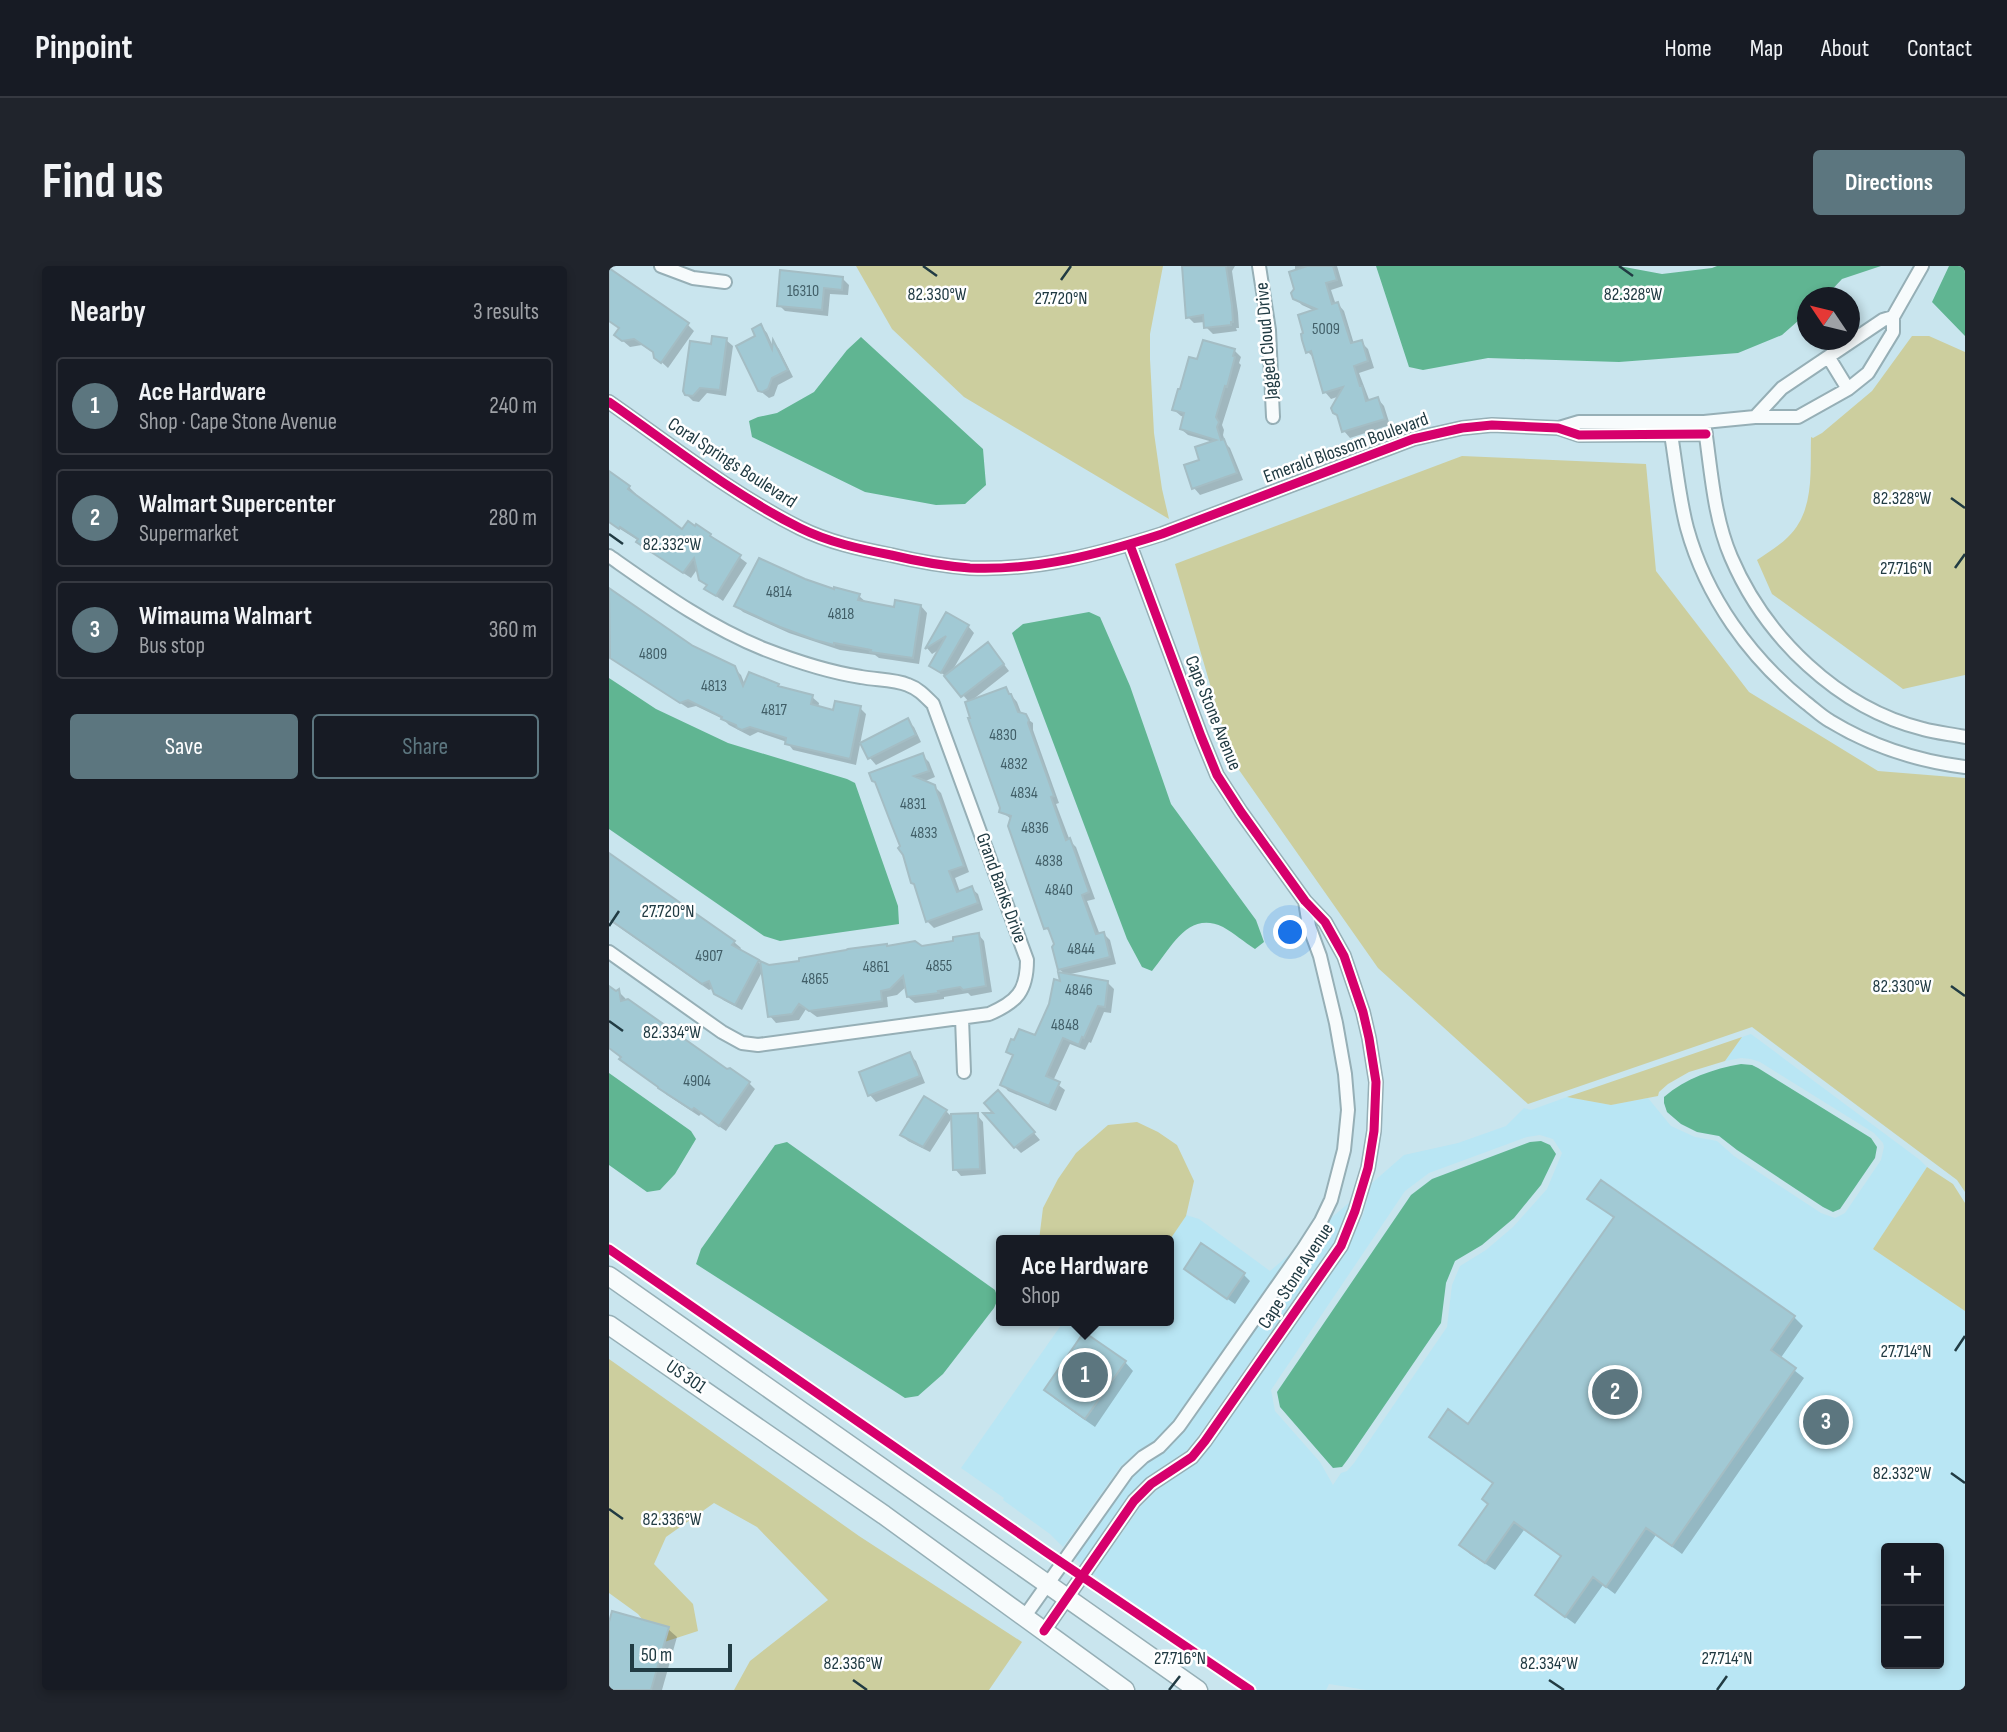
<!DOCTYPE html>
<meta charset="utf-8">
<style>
:root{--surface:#171b24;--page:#20242c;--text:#f1f3f6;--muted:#9ea1a6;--line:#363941;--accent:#5c767f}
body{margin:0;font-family:"Sofia Sans Condensed",sans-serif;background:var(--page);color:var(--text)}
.controls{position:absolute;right:21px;bottom:21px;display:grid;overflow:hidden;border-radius:7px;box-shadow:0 4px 10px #0003}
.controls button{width:63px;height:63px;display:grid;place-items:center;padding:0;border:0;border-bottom:2px solid var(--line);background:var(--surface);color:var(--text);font:35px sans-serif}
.compass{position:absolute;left:1188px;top:21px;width:63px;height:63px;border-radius:50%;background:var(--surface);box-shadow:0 4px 10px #0003;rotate:305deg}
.scale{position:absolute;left:21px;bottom:18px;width:102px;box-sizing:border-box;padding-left:7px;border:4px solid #213b43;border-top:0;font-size:19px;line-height:24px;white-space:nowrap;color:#213b43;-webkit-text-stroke:5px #fff;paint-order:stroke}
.you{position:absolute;left:682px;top:667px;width:24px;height:24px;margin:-18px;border:5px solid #fff;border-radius:50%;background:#1a73e8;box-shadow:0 0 0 10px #1a73e833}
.badge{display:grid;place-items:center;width:46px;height:46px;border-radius:50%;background:var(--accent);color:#fff;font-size:23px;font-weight:700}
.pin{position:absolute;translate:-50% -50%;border:4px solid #fff;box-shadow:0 2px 7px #0006}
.popup{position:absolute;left:387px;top:969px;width:178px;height:91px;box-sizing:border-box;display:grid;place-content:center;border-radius:7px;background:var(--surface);filter:drop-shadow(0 2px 5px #0005);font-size:23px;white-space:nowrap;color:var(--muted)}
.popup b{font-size:26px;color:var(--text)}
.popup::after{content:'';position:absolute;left:50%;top:100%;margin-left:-14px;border:14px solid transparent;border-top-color:var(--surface)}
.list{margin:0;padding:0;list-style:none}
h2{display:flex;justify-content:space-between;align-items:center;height:91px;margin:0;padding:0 28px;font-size:30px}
h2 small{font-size:23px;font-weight:400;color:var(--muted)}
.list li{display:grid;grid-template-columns:46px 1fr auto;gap:21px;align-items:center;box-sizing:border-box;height:98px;margin:0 14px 14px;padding:0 14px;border:2px solid var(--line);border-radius:7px}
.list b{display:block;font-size:26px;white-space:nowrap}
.list p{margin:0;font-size:23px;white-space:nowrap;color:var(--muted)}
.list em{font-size:23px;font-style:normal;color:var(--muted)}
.actions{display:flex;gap:14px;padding:21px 28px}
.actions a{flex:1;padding:16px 0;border:2px solid var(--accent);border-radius:7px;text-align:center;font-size:24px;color:var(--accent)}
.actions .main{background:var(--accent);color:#fff}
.map{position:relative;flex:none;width:1356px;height:1424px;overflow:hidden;border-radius:7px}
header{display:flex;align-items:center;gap:42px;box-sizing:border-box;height:98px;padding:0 35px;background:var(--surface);border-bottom:2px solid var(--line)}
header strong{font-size:33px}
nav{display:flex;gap:38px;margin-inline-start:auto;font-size:24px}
.intro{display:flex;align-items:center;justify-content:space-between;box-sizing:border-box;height:168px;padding:0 42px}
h1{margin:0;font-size:49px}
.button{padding:18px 32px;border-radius:7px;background:var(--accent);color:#fff;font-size:24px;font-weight:700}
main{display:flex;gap:42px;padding:0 42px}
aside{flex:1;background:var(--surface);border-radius:7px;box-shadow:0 4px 10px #0003}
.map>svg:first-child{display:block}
</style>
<header>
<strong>Pinpoint</strong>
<nav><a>Home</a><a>Map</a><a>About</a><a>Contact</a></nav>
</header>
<div class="intro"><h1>Find us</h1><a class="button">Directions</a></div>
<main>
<aside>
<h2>Nearby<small>3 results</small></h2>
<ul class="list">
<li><span class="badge">1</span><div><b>Ace Hardware</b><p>Shop · Cape Stone Avenue</p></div><em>240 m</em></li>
<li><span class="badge">2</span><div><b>Walmart Supercenter</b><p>Supermarket</p></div><em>280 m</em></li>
<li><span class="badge">3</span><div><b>Wimauma Walmart</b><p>Bus stop</p></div><em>360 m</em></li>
</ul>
<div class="actions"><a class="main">Save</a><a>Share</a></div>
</aside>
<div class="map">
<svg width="1356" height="1424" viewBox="0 0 1356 1424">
<rect width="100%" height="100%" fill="#c9e5ee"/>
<path fill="#b9e6f4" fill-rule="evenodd" d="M1142 768 1311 894 1318 901 1264 983 1356 1045V1424H757L720 1418 717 1424H645L484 1308 532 1240 548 1224 588 1196 602 1179 738 984 754 949 763 917 795 889 849 877 897 860 915 842 922 844 958 831 1002 839 1039 832 1062 860 1086 871 1108 875 1125 890 1212 947 1226 952 1236 947 1272 894 1275 881 1274 877 1265 867 1151 796 1142 793 1132 792 1116 795 1133 771ZM931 869 944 873 953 887 938 923 904 961 877 984 851 1000 843 1019 838 1061 745 1197 738 1205 732 1207 724 1219 711 1196 666 1145 662 1124 796 925 820 907 918 871ZM1277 1282H1330V1398H1277Z
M741 936 725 976 589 1170 577 1185 538 1211 520 1229 472 1298 466 1292 510 1228 523 1211 539 1197 556 1186 576 1165 700 988 722 952Z
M577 949 590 953 661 1005 681 988 564 1156 545 1175 529 1185 511 1201 454 1281 441 1268 394 1234 395 1232 352 1202 455 1055H560V975Z"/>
<path fill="#ccce9e" d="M247 0H554L541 68V93L545 167 553 223 560 253 355 131 283 63Z
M1303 70H1320L1356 86V409L1294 423 1163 328 1148 294C1158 287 1170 280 1179 271 1206 245 1201 205 1202 171L1204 172 1213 167 1263 125Z
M853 190 1037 198 1047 305 1140 426 1269 505 1356 512V926L1348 914 1143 761 919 838 769 702 623 494 566 298Z
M1133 771 1116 795 1080 806 1059 818 1050 826 1049 830 1002 839 958 831Z
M528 856 549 866 568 879 585 915 577 950 560 975 430 974 434 942 449 913 467 887 499 859Z
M1318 901 1344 918 1356 937V1045L1264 983Z
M0 1093 250 1270 413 1376 380 1424H125L141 1395 219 1334 148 1261 105 1237 57 1271 45 1298 84 1338 89 1365 52 1377 29 1348 0 1327Z"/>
<path fill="#60b592" d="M767 0H1010L1053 8 1103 2 1108 0H1272L1233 13 1216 31 1198 32V47L1173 69 1129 87 1010 96 879 92 814 104 800 101Z
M1340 0H1356V70L1323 36Z
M252 71 374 183 377 219 356 238 327 239 256 226 143 171 140 155 149 151 168 147 205 126 238 84Z
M480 346 491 351 521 420 562 538 647 654 655 676 646 683C635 676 625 667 614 661 579 644 562 682 543 705L533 701 518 673 403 367 414 358Z
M0 412 47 443 119 477 238 513 246 517 289 640 290 658 171 675 155 670 0 563Z
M1132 798 1143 799 1149 802 1262 872 1268 881 1266 892 1231 943 1224 946 1214 941 1128 884 1110 870 1088 866 1072 858 1058 846 1055 837V831C1077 812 1104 803 1132 798Z
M0 807 82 865 87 873 66 908 51 924 38 926 0 899Z
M932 875 941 879 947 888 932 919 905 952 873 979 846 995 837 1017 832 1057 739 1193 733 1201 724 1202 671 1141 668 1126 802 929 823 913 921 876Z
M178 876 386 1024 389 1033 385 1042 334 1108 309 1130 296 1132 87 998 92 983 166 879Z"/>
<path fill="#0003" d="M578 0H626L623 5 629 47 630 62H627L628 65 604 68 597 61 596 56 585 57 579 51Z
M686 0H728L734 20 722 24 727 39 729 38 735 45 745 78 752 76 759 83 765 102 750 107 761 136 769 133 775 140 781 159 741 172 735 165 731 130 722 133 716 126 706 93 699 86 706 45 693 39 686 32Z
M0 3 79 59 85 65 59 102 47 91 46 88 33 79 21 81 7 69 12 63 0 55Z
M233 12 240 19 239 29 221 28 219 50 176 45 170 39Z
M152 60 158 67 165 83 166 78 170 83 184 111 169 119 165 130 160 132 150 124 148 71Z
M117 74 124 80 117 130 98 127 90 136 84 135 77 128 104 80Z
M625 84 632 91 630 97 632 99 613 159 615 164 614 169 617 178 621 182 634 214 591 229 585 222 577 200 592 195 604 176 579 169 572 163 576 151 572 150 565 144 589 95Z
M1 208 20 221 27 228 25 230 73 266 101 269 138 297 114 335 97 323 99 321 91 313 89 302 82 312 36 282 30 275 0 256Z
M195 314 226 325 250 330 257 336 287 343 312 340 318 347 310 398 270 392 266 389 231 384 180 367 134 346 127 339Z
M0 325 54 363 99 391 125 402 132 409 136 419 169 420 172 423 203 431 210 437 209 442 225 446 251 442 257 448 247 499 184 484 178 476 149 466 141 470 120 459 114 453 87 440 79 442 10 398 0 389Z
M337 348 359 360 365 367 342 407 385 385 400 405 362 435 397 423 408 436 413 449 424 457V464L450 537 447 538 461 575 467 581 486 633 478 635 491 669 495 668 501 674 507 698 457 709 498 716 505 723 502 747 495 746 482 777 480 776 476 784 461 778 444 815 456 824 447 845 399 825 393 818 405 791 399 785 427 772 457 709 450 703 447 679 443 668 437 662 402 553 392 545 360 436 339 412 322 399 331 383 323 388 318 382Z
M298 455 305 461 312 476 267 499 261 492Z
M313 489 320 496 326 511 314 516 325 520 332 527 360 606 346 612 351 626 362 622 369 628 374 644 325 662 318 655 274 530Z
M0 596 66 636 125 676 132 682 130 685 149 696 154 700 160 701 312 682 346 677 369 668 375 675 383 726 362 730 359 727 335 731V733L306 737 299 731 298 720 288 729 278 731 279 741 208 751 197 743 190 754 167 757 161 750 154 704 133 744 114 734 105 722 100 724 0 654Z
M0 722 6 727 9 725 16 732 17 735 117 805 140 817 146 823 117 865 92 848 90 850 58 829 0 782Z
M300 788 307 795 316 817 267 836 261 829Z
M396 833 431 874 412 887 406 881 388 848Z
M337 845 342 850 368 849 374 856 377 908 352 910 346 903 344 850 321 886 299 875 293 869Z
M992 917 1185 1051 1194 1060 1171 1093 1195 1112 1073 1288 1047 1269 1006 1328 994 1319 966 1358 937 1337 928 1328 953 1291 915 1264 886 1304 861 1288 853 1279 881 1239 885 1218 831 1179 822 1170 860 1160 1006 953 981 933Z
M577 1003 635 1009 641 1015 626 1038 583 1009Z
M516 1096 524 1105 486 1161 446 1133 437 1124Z
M0 1363H59L68 1371 53 1424H0Z"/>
<path fill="#a1c9d4" stroke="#a4bdc4" stroke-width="2" d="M573 0H617L623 39 624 56H622V59L595 62 594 49 577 52Z
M698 0H724L728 14 717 17 723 38 729 36 742 77 753 74 759 95 745 100 751 120H753L757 135 769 131 776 153 733 166 728 149 724 147 722 142 734 121 714 127 702 85 697 87 693 74 692 68 694 67 689 49 707 43 684 33 682 27 685 23 680 6Z
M0 2 80 57 52 97 45 92 44 86 25 73 13 75 5 69 10 62 0 55Z
M171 4 234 11 233 24 215 22 213 44 168 40Z
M152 58 163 83 164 74 179 104 163 112 159 123 153 126 149 125 127 80 146 70 143 63Z
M103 70 118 72 111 124 91 122 84 130 76 129 74 125 81 75 102 78Z
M594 74 626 83 624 90 626 91 618 121 616 120 607 151 610 156 608 161 612 174 615 173 628 207 583 223 575 199 590 194 586 181 607 174 571 163 575 147 563 144 569 123H571L580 91 588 93Z
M0 205 21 220 19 223 73 263 79 255 86 260 87 258 102 268 101 270 132 289 107 330 95 323 98 319 90 314 85 292 74 307 27 276 29 273 11 261 10 263 0 256Z
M150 292 196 313 225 323V321L251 328 249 334 285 341 286 334 312 339 304 392 261 386 262 384 225 377V379L206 374 171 361 125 340Z
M0 322 84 380 126 400 134 420 140 406 170 418 169 420 204 429 202 438 224 444 226 435 252 440 241 493 176 478 177 472 141 461 133 464 128 462 127 459 112 453 113 451 79 434 71 437 1 392Z
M337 346 360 359 332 407 320 400 337 370 316 383Z
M379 376 395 398 352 431 335 410Z
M397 421 400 428H402L409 446 417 448 420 454 419 457 445 530 442 531 457 574 461 572 480 626 473 629 487 668 495 666 501 691 449 704 443 681 445 678 439 662 435 663 399 560 402 550 390 546 391 542 359 452H361L356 436Z
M299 452 307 469 259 493 251 477Z
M314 487 320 505 305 510 326 519 327 523 355 600 340 605 348 626 363 620 369 637 317 656 305 618 302 617 294 589 289 582 291 580 283 560 266 516 263 515 260 507Z
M0 587 126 675 123 679 150 694 126 739 105 728 100 715 93 718 0 653Z
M370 667 377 720 354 724 351 721 329 725 330 727 298 731 294 710 281 723 272 725 273 735 200 745 190 738 183 748 159 751 151 695 160 699 190 695V692L237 684 239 683 278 678V680L306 675 313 680 344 675V671Z
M449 706 499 715 496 741 489 740 475 772 473 771 470 779 454 772 437 810 451 816 440 840 391 819 404 789 397 786 402 773 405 774 410 763 426 769 440 738 445 713 451 715Z
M0 720 7 725 10 723 12 735 19 733 118 803 121 802 141 816 110 860 85 842 83 844 49 822V821L10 793 12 791 0 782Z
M301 786 311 810 259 830 250 806Z
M389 824 426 866 405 882 374 847H384L375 837Z
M315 830 338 844 314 881 291 869Z
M369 847 371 903 344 904 342 848Z
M992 914 1186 1050 1162 1084 1187 1102 1063 1280 1037 1262 997 1321 984 1311 956 1351 926 1329 952 1290 905 1256 876 1297 850 1279 879 1238 873 1233 884 1217 820 1171 839 1143 859 1158 1005 951 978 933Z
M592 977 636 1007 618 1033 575 1003Z
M475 1066 517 1095 476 1153 435 1124Z
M3 1345 60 1361 42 1424H0V1356Z"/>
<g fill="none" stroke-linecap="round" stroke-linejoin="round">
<defs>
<path id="street" d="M52 0 84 12 116 16
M650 0 660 64 664 151
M1220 92 1239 123
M0 136C62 179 123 228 191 262 219 276 251 283 282 289 307 295 335 300 361 302 427 305 491 288 553 268L804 173 853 162 883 159 949 162 970 169 1097 168
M1146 151 1173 122 1274 54 1284 51
M1062 156V168C1067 199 1070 232 1078 262 1097 331 1141 392 1196 436 1204 442 1212 450 1221 455 1262 480 1309 495 1356 501
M1095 156C1102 201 1104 249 1122 291 1156 371 1229 442 1314 463 1328 467 1342 468 1356 471
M950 162 970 156H1095L1146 151H1189L1239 123 1259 107 1284 66V51L1313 0
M0 290C50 325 98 360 155 383 186 395 219 406 252 411 267 414 285 413 299 419 310 423 316 430 324 438L418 694C418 725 408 736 380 748L149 779 133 777 113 766 0 686
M353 752 355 806
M416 1350 518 1206 534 1191 550 1181 570 1160 694 983 712 955 722 934 735 884 739 844 736 808 727 757 711 690 700 660 696 635
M435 1365 525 1235 542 1218 583 1191 596 1175 732 980 746 945 759 902 765 865 767 816 760 772 754 746 735 690 716 656 696 635 632 546 608 509 592 470 521 279"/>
<path id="primary" d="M0 1010 589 1424
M0 1059 275 1249 516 1424"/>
</defs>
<use href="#street" stroke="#96afb6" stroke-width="16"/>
<use href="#primary" stroke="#96afb6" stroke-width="21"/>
<use href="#street" stroke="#f7fbfc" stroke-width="12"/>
<use href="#primary" stroke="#f7fbfc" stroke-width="18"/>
<defs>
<path id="cycleway" d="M0 136C62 179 123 228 191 262 219 276 251 283 282 289 307 295 335 300 361 302 427 305 491 288 553 268L804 173 853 162 883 159 949 162 970 169 1097 168
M0 983 437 1286 641 1424
M435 1365 525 1235 542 1218 583 1191 596 1175 732 980 746 945 759 902 765 865 767 816 760 772 754 746 735 690 716 656 696 635 632 546 608 509 592 470 521 279"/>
</defs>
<use href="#cycleway" stroke="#fff" stroke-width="13"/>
<use href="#cycleway" stroke="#d6006c" stroke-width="9"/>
</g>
<path fill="none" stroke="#213b43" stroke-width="2.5" d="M314 0 328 10M1010 0 1024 10M452 14 462 0M1342 232 1356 242M0 268 14 278M1346 302 1356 288M0 660 10 645M1342 720 1356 730M0 755 14 765M1346 1085 1356 1070M1342 1207 1356 1217M0 1243 14 1253M244 1414 258 1424M940 1414 955 1424M560 1424 571 1410M1108 1424 1118 1410"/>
<g text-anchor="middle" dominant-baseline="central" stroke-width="5" stroke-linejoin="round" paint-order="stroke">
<g font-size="16" fill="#415e67">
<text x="194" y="25">16310</text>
<text x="717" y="63">5009</text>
<text x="170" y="326">4814</text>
<text x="232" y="348">4818</text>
<text x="44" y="388">4809</text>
<text x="105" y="420">4813</text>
<text x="165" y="444">4817</text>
<text x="394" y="469">4830</text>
<text x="405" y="498">4832</text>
<text x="415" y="527">4834</text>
<text x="304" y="538">4831</text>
<text x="426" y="562">4836</text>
<text x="315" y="567">4833</text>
<text x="440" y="595">4838</text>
<text x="450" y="624">4840</text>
<text x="472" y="683">4844</text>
<text x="100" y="690">4907</text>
<text x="330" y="700">4855</text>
<text x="267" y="701">4861</text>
<text x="206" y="713">4865</text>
<text x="470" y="724">4846</text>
<text x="456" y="759">4848</text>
<text x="88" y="815">4904</text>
</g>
<g font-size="19" fill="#213b43" stroke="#fff">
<text transform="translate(658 75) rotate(-95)">Jagged Cloud Drive</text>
<text transform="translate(737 182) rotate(-20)">Emerald Blossom Boulevard</text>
<text transform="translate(123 197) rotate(33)">Coral Springs Boulevard</text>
<text transform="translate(604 447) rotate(68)">Cape Stone Avenue</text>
<text transform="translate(392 622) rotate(70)">Grand Banks Drive</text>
<text transform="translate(687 1010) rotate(-57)">Cape Stone Avenue</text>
<text transform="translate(77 1111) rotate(34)">US 301</text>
</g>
</g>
<g font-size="18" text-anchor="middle" fill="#213b43" stroke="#fff" stroke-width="5" stroke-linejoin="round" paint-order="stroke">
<text x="328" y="34">82.330°W</text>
<text x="1024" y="34">82.328°W</text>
<text x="452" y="38">27.720°N</text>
<text x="1293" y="238">82.328°W</text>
<text x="63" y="284">82.332°W</text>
<text x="1297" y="308">27.716°N</text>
<text x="59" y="651">27.720°N</text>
<text x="1293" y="726">82.330°W</text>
<text x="63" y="772">82.334°W</text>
<text x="1297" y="1091">27.714°N</text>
<text x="1293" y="1213">82.332°W</text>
<text x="63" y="1259">82.336°W</text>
<text x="571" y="1398">27.716°N</text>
<text x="1118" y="1398">27.714°N</text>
<text x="244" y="1403">82.336°W</text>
<text x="940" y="1403">82.334°W</text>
</g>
</svg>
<div class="controls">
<button>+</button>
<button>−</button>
</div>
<svg class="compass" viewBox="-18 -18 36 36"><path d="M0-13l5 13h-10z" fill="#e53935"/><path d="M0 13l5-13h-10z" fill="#9ea1a6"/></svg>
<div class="scale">50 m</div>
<div class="you"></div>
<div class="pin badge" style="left:476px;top:1109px">1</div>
<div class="popup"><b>Ace Hardware</b>Shop</div>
<div class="pin badge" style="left:1006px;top:1126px">2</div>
<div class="pin badge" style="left:1217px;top:1156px">3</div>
</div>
</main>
